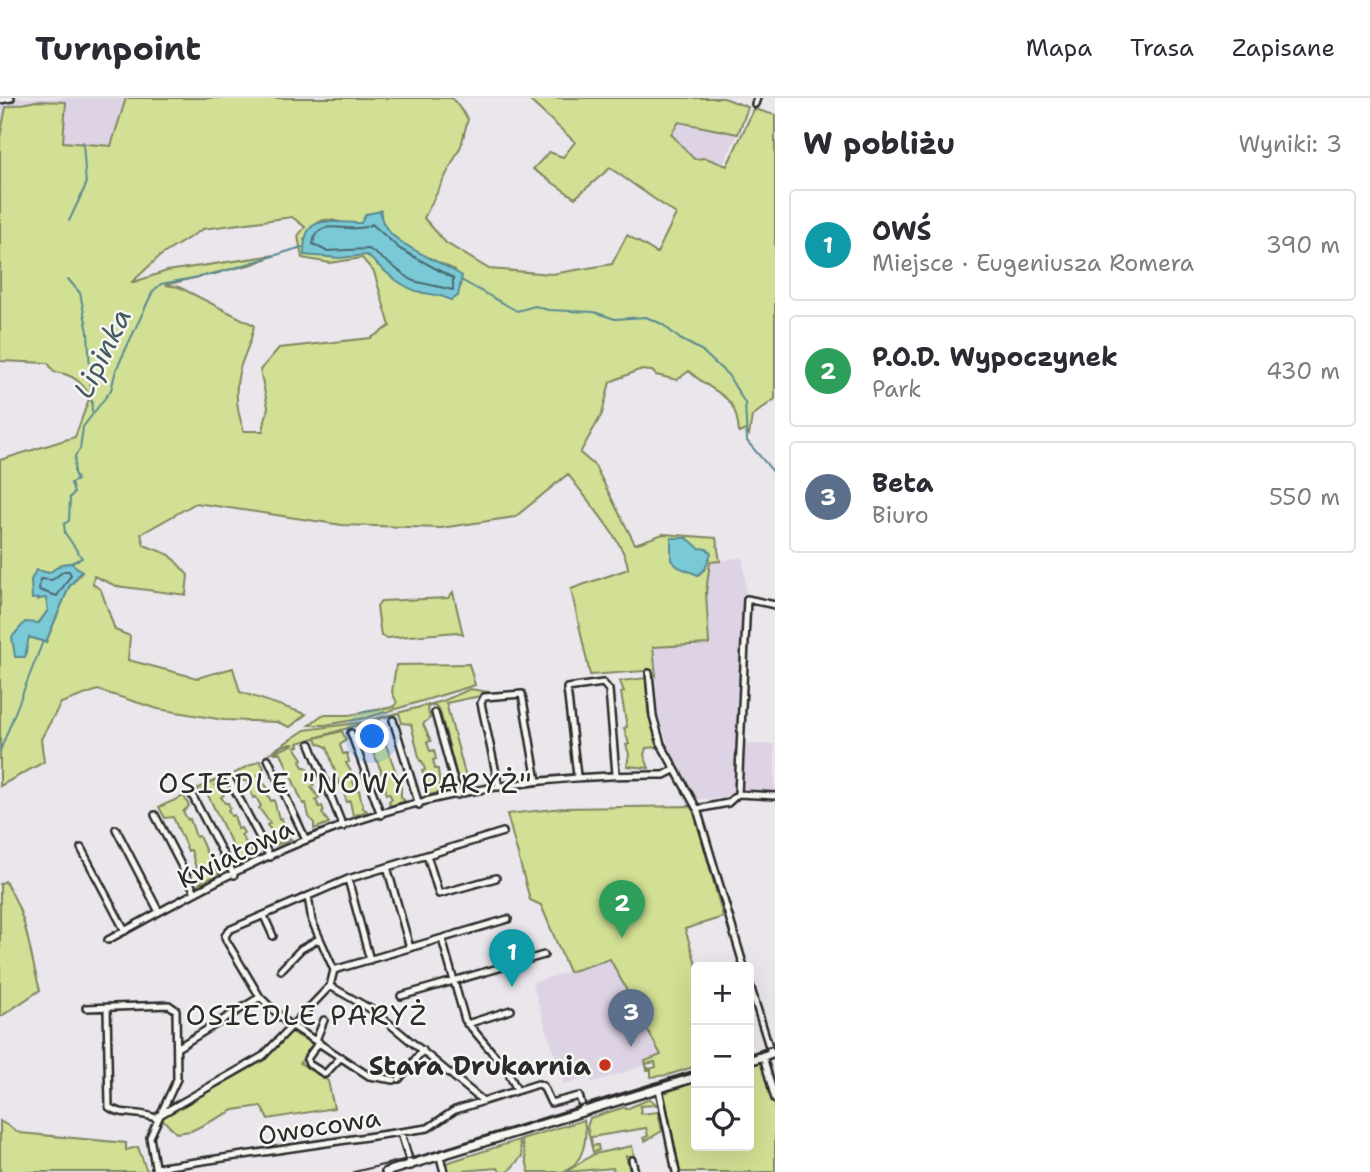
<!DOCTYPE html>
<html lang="pl">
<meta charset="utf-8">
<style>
:root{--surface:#fff;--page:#f2f2f3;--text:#2b2b33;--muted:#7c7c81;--line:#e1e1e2;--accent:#c8321e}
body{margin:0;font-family:"Shantell Sans",sans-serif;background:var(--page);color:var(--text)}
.controls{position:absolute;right:21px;bottom:21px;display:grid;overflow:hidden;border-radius:7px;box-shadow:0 7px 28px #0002}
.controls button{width:63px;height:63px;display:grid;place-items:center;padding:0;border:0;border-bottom:2px solid var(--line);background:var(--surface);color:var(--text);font:35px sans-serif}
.you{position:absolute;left:373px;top:639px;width:24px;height:24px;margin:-18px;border:5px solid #fff;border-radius:50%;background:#1a73e8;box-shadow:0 0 0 10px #1a73e833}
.badge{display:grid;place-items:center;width:46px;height:46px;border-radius:50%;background:var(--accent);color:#fff;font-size:23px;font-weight:700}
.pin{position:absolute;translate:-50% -58px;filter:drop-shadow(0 2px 4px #0008)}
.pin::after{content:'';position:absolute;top:37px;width:24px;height:21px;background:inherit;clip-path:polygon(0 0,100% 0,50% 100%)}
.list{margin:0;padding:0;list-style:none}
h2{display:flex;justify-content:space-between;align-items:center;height:91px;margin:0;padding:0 28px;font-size:30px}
h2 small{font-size:23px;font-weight:400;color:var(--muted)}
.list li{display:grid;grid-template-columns:46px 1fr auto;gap:21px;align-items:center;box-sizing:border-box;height:112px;margin:0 14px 14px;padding:0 14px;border:2px solid var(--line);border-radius:7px}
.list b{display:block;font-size:26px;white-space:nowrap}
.list p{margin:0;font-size:23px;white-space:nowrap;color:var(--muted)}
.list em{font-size:23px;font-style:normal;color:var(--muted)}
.icon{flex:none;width:38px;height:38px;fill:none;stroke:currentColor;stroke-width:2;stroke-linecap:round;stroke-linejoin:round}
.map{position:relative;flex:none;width:775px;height:1074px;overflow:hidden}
header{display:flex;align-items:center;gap:42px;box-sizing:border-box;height:98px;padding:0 35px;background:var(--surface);border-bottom:2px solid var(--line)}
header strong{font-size:33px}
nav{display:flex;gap:38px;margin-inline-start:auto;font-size:24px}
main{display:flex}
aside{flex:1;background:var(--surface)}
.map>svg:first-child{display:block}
</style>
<header>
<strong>Turnpoint</strong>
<nav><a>Mapa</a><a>Trasa</a><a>Zapisane</a></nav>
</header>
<main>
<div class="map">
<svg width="775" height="1074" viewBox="0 0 775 1074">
<rect width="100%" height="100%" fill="#ebe6ec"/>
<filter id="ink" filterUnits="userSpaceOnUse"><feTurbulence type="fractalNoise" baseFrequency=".0143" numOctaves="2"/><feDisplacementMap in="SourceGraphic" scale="14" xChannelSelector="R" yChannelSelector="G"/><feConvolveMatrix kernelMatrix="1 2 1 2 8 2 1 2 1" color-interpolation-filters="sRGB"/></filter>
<g filter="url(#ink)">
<path fill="#ded3e5" d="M0 0H126L112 48 63 44 66 5 7 9 0 39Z
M678 24 738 36 723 67 706 60 694 61 671 36Z
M743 459 746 495 739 655 745 646H775V696L741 693 733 700 697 701 671 655 659 619 652 549 709 546 706 495 710 464Z
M610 860 661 958 645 963 646 967 592 985 590 979 564 987 532 885Z"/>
<path fill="#d1e094" stroke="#7e8660" stroke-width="2" fill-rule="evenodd" d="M126 0H452L468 21 461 48 424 120 446 145 489 171 552 176 612 166 627 137 657 155 676 116 610 70 575 100 533 71 549 54 563 59 575 44 527 0H724L748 9 738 36 679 24 671 36 694 61 706 60 727 68 754 11 775 17V301L752 318 749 337 746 332 739 335C736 292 716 299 689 273L677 282 656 277 652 273 639 272 610 284 602 316 580 355 595 368 635 446 663 436 716 440 720 463 710 464 706 495 709 546 653 549 656 578 644 573 590 577 571 491 628 471C627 446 584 399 568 376L515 419 441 430 342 427 196 405 141 436 144 447 170 457 188 477 186 497 116 488 94 478 93 486 101 492 115 532 130 538 128 562 197 580 233 570 240 594 306 616 290 629 277 624 224 622 158 611 98 592 61 605 41 641 44 664 0 688V362L75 339 90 298C81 283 72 276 54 274L48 265 0 263V39L6 9 36 3 66 4 63 44 111 48ZM380 113C380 144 431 160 455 172L438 195H424L410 190 367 157 304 156 307 145 304 142C327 104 334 132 361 125 368 124 375 117 380 113ZM292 119 305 129 298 138 302 160 330 165 362 160 374 174 390 228 371 240 279 250 260 272 268 309 263 333H244C237 314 234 295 239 274 243 257 252 245 254 227L179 189 165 187 253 166 275 157 167 173 131 185 160 158 203 131ZM71 465 82 474 69 489 46 544 28 539 48 512 46 499 37 502 36 472 49 475 62 466Z
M453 494 463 537 457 534 387 540 381 538 377 509 381 503 448 500Z
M469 566 475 587 366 620 325 627H309L322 617H349L393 609 397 605 392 594 396 567Z
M646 580 648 614 658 649 646 650 644 657 649 670 627 668 629 656 626 647 629 646 624 630 627 629 621 595 624 594 620 583Z
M470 591 495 595 446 605 468 687 461 688 458 682 440 613 435 607 427 609 430 620 423 626 431 643 427 644 430 653 434 652 436 661 433 662 435 671H438L440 689 449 692 425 698 430 691 422 673 425 672 422 663H420L411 626 402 625 399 615 379 621 378 624 401 689V699L405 703 390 708 389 703 392 701 389 695 386 696 385 682H381L379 676 382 675 362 627 368 624 298 645 299 648 295 649 303 661 300 663 303 669H306L309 674 306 676 309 683 312 682 314 688 311 689 319 700 316 702 319 709 322 708 324 713 322 715 329 725 314 731V725L309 719 306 705 303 706 281 655H274L294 646 285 647 268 656 305 632 363 624 443 603Z
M342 633 346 642 340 647 343 656 347 655 349 664 346 665 356 682 353 684 356 692H359L363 710 367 713 353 718 350 703 347 704 344 696 346 694 342 685 339 686 327 649 318 645 316 640Z
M260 662 264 670 258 677 269 692 266 694 271 703 274 702 279 721 282 720 286 738 291 741 277 747 279 742 267 727 270 725 259 710 261 708 256 699 253 700 247 683H239L235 675Z
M220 680 221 683 215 687 224 697 221 699 225 705H228L230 710 228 712 231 718 234 717 238 731 241 730 244 735 241 737 255 758 241 765 205 691 199 694 197 691Z
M184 698 189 708 183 714 188 722 190 721 196 739 199 738 214 772 217 771 219 776 199 786 204 778 200 769 196 770 191 752 188 753 173 719 165 720 159 709Z
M693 708 723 819 685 831 697 869 696 968 668 977 651 979V972H647L646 968 649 971 656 969 655 964 646 966 645 963 661 957 610 861 569 874 541 807 530 802 507 716 563 710Z
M5 783C29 821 28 852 40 892L0 919V786Z
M289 933 314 946 300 965 328 983 334 1010 268 1021 261 1008 234 1012 191 1033 176 1035 161 1020 258 964Z
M762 964 775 1008V1074H680L664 995 696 984V1048H749V968Z
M650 1001 657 1007 640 1008 641 1016 658 1014 662 1033 645 1043 643 1040 648 1038 646 1030 591 1039 592 1048 598 1047 599 1052 593 1054 587 1029 590 1020 625 1009 626 1011Z
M584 1022C588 1041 584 1065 563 1074 554 1074 538 1074 529 1074L521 1041Z
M0 1023 20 1035 126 1045V1052L138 1049 146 1071 150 1074H0Z
M519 1042 522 1058 508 1074H500L498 1070 448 1074 446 1065Z
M632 1048 634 1058H626L630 1074H614L613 1070 566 1074 594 1056Z"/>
<path fill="#7ac9d7" stroke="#5a8a92" stroke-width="2" d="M381 113C378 144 440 161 462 178L458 198 451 202C440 196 435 197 424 195 402 191 382 171 367 157L340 160 304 157C303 114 327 125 361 125L366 116Z
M671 440H687L699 450 707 451 711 455 705 471 698 477 678 469 671 462Z
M71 465 82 473 69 489 46 544 29 539 25 559H15L12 539 25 524 39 525 48 512 46 500 32 501 31 482 36 472 49 475 62 466Z"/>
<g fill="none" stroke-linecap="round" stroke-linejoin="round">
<path stroke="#4b6a70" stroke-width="2" d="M372 126 400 151 453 180V192L413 183 369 151 326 153 313 146C317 115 351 139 372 126Z
M64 473H69L71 477 57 498 39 492 40 481 52 482Z"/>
<path stroke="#5a8a92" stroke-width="2" d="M69 123 86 87 83 44
M68 181 80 195 88 234 92 314
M461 182 517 213 535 208 548 212 594 214 615 221 646 219 662 226 680 241 701 252 728 277 745 305 747 343 775 376
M71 465 82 460 65 435 64 426 69 423 70 399 74 395 71 385 77 382 74 375 75 358 80 351 83 329 111 292 116 272 153 193 161 186 215 176 302 149
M0 653 43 543"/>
<defs>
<path id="minor" d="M0 2 11 0
M755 6 757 0
M649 575 653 618 661 646 697 711 744 869
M435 615 458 697
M393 622 419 707
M351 635 381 717
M310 646 343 729
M268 661 306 742
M577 678 567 590 603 585 609 592 616 676
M229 681 270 759
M499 689 481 605 484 599 522 596 537 683
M738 696 775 698
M192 697 234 777
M697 711 728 705 738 696 747 501 775 507
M155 717 195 794
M116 731 159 814
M81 750 125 833
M427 757 439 796 496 780
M387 769 410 850
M348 781 370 862
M308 798 312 823 334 872 330 888
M264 818 273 838
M442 841 465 922 507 972 517 992
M108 842C177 804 248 764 321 736 429 693 549 676 664 677L674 672
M281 872 301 851 319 841
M334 872 508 821
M749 884 771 955
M401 898 544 857
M86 910 169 907 176 912 177 981 150 1039 156 1074
M107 910 109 1009C122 1019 142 1012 157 1021
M467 926 511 912
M291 927 369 978 394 982
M290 928 260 899 226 842 225 838 229 832 348 781 503 734
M316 942 324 922
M319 944 307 961 309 966 325 976 341 959
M177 950 260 899
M763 958 775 1001
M399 981 423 952
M659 991 676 1074
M158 1018 263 958 330 888 374 913 483 1003
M401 1035 411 1068
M440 1059 444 1074
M632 1062 635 1074
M155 1070 428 1030 455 1012 538 986 543 988 551 1005 579 998 584 1014"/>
<path id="major" d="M749 963 775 954
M386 1074 696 979"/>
</defs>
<use href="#minor" stroke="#2b2b2b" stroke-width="10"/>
<use href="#major" stroke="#2b2b2b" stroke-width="12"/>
<use href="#minor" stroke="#f6f6f2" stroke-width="5"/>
<use href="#major" stroke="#f6f6f2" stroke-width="7"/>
<path stroke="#2b2b2b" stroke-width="2" d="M749 956 775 947
M354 1074 424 1057 696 972"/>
</g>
</g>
<circle fill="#c8321e" stroke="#f6f6f2" stroke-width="2.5" cx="605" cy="967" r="7"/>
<g text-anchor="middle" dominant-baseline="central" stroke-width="5" stroke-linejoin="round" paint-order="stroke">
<g font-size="26" fill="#2b2b2b" stroke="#f6f6f2">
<text transform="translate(235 755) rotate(-26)">Kwiatowa</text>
<text transform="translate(319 1028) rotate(-9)">Owocowa</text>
</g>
<g font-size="26" font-weight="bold" fill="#2b2b2b" stroke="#f6f6f2" text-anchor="end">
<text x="591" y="967">Stara Drukarnia</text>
</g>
<g font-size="28" font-style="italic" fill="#435a5f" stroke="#f6f6f2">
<text transform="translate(102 255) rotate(-64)">Lipinka</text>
</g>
<g font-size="28" letter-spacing="2" fill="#2b2b2b" stroke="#f6f6f2">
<text x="346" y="685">OSIEDLE "NOWY PARYŻ"</text>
<text x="307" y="917">OSIEDLE PARYŻ</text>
</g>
</g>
</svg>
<div class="controls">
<button>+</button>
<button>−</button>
<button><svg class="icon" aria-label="locate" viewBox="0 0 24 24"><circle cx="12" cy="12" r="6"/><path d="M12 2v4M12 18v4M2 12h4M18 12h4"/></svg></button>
</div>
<div class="you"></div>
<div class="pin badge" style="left:512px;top:889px;background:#0f9aa8">1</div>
<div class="pin badge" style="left:622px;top:840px;background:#2e9e5b">2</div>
<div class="pin badge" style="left:631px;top:949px;background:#5c6f8a">3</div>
</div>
<aside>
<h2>W pobliżu<small>Wyniki: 3</small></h2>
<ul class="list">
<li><span class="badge" style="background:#0f9aa8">1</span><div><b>OWŚ</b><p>Miejsce · Eugeniusza Romera</p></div><em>390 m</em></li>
<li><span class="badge" style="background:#2e9e5b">2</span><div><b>P.O.D. Wypoczynek</b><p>Park</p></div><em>430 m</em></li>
<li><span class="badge" style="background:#5c6f8a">3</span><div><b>Beta</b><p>Biuro</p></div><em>550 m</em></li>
</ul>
</aside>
</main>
